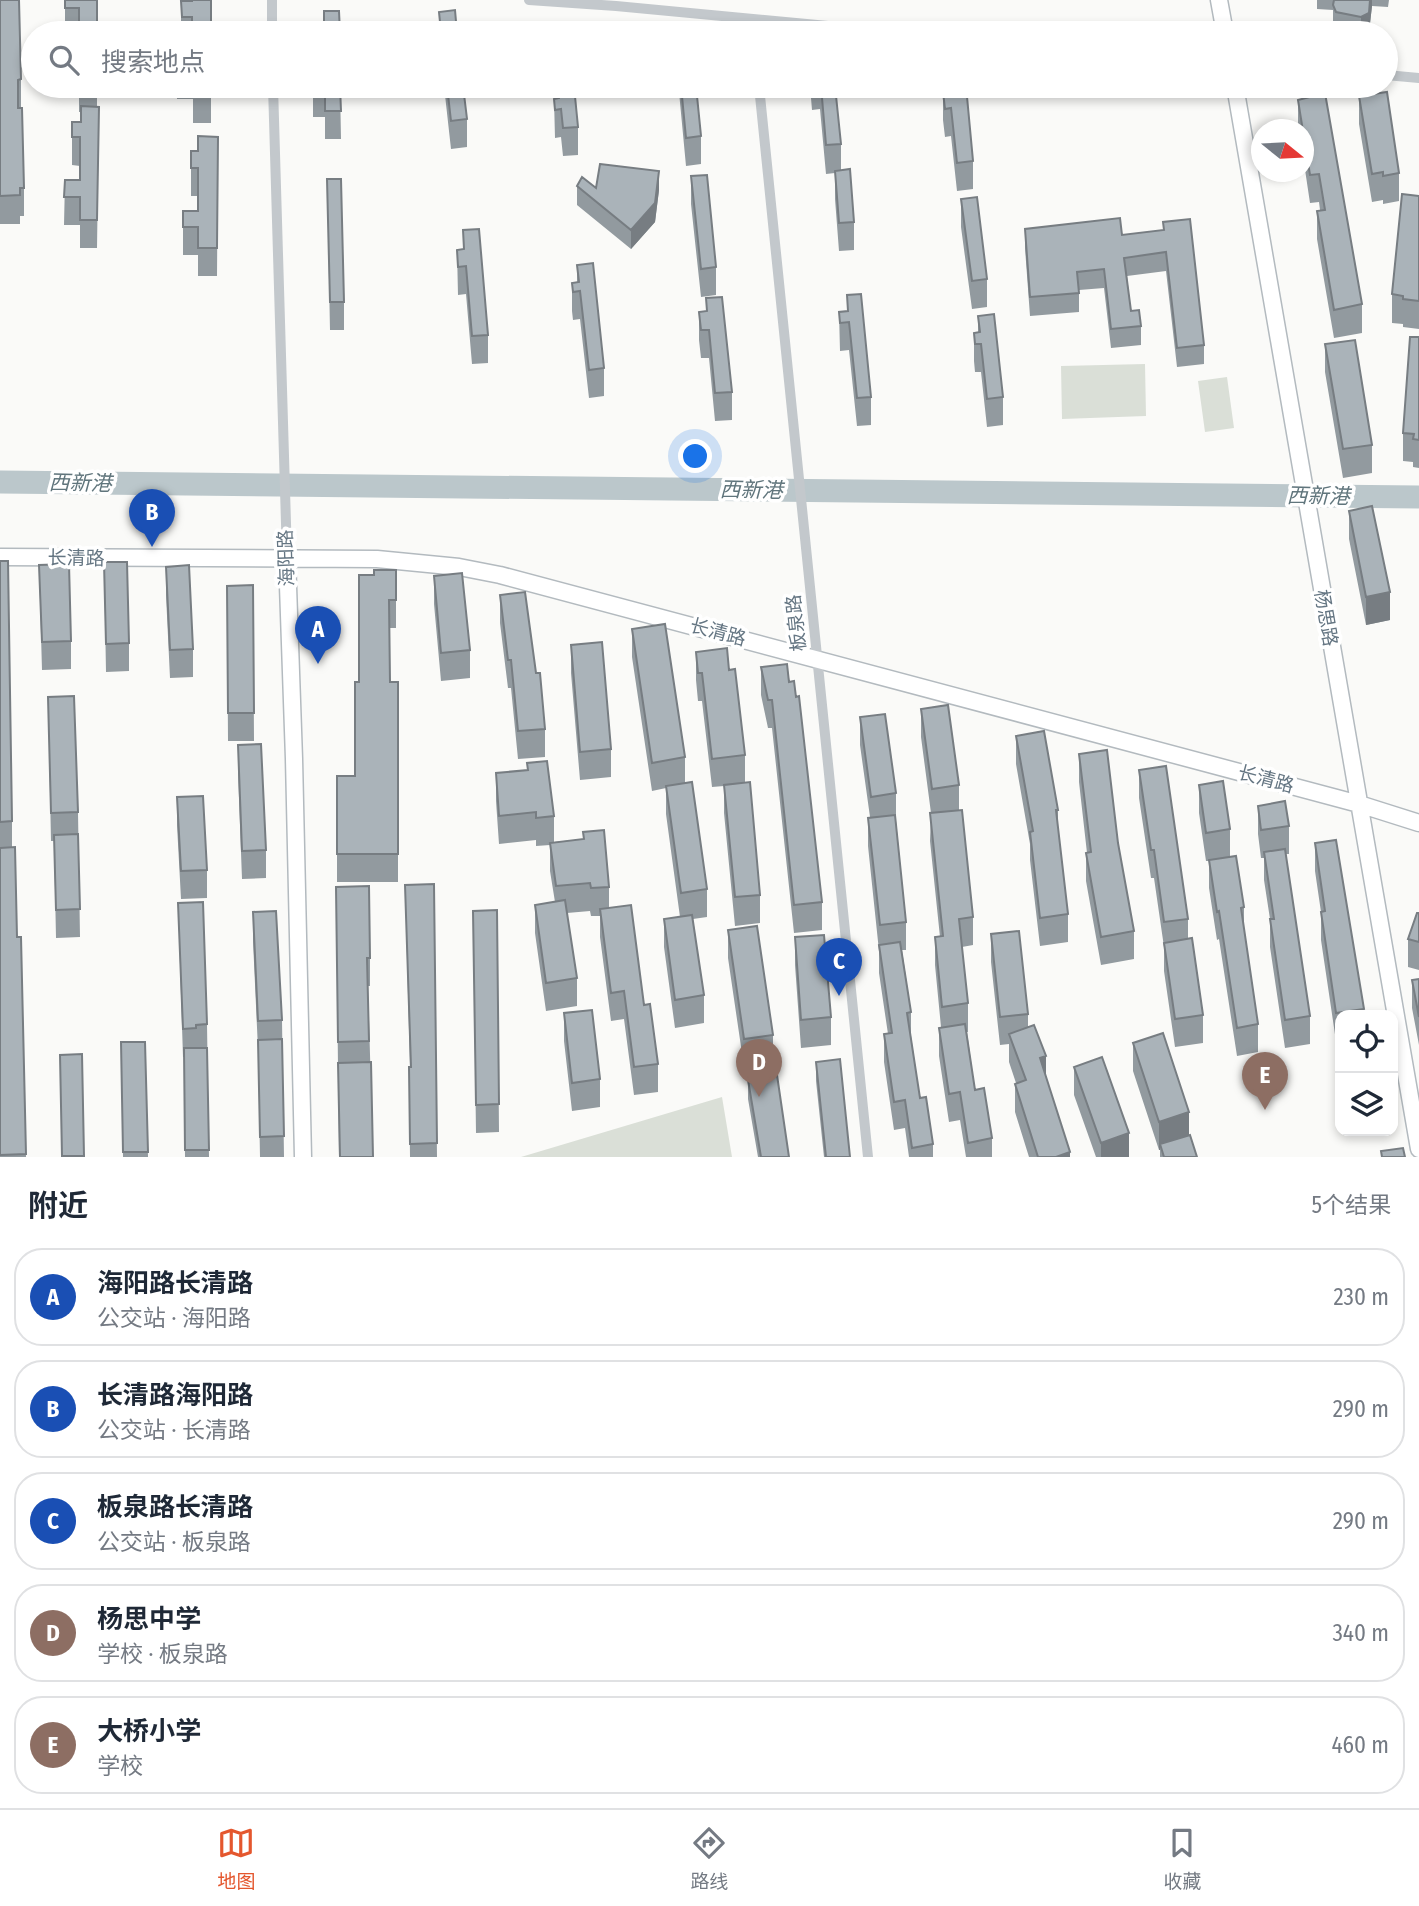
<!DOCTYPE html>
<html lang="zh">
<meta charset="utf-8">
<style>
:root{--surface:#fff;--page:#f2f2f3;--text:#1f2937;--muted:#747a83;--line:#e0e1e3;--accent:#e4572e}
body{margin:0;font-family:"Fira Sans Condensed","Noto Sans SC",sans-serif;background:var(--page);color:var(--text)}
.controls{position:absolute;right:21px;bottom:21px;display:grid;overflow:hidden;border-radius:14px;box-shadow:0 4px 10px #0003}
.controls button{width:63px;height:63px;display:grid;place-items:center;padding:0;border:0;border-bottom:2px solid var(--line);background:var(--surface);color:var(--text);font:35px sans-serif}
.compass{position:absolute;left:1251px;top:119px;width:63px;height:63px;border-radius:50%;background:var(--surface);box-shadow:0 4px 10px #0003;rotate:108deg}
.you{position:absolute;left:696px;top:457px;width:24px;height:24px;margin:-18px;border:5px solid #fff;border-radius:50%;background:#1a73e8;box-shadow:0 0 0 10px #1a73e833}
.badge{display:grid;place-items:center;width:46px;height:46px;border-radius:50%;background:var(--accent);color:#fff;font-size:23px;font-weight:700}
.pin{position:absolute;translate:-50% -58px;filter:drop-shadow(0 2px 4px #0008)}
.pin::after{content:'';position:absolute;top:37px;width:24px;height:21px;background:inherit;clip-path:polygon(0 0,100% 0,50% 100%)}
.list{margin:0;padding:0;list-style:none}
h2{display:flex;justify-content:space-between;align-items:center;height:91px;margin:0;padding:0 28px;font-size:30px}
h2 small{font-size:23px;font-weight:400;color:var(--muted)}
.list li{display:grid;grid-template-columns:46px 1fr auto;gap:21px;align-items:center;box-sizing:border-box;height:98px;margin:0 14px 14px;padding:0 14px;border:2px solid var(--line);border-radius:28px}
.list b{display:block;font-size:26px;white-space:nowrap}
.list p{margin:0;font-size:23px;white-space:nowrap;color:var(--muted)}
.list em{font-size:23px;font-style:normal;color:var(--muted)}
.icon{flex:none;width:38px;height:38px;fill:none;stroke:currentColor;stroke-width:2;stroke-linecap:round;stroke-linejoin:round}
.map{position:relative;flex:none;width:1419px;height:1157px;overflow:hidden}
.search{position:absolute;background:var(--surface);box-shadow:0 4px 10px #0003;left:21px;right:21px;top:21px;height:77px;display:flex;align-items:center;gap:18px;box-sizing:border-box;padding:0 24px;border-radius:38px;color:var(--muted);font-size:26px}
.sheet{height:651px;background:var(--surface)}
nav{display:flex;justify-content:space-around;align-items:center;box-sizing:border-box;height:98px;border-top:2px solid var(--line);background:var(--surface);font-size:19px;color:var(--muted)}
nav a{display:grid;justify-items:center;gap:4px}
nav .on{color:var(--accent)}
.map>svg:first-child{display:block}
</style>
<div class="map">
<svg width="1419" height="1157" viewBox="0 0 1419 1157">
<rect width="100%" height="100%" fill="#fafaf8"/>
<path fill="#dadfd7" d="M1145 364 1146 416 1062 419 1061 366Z
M1227 377 1234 428 1205 432 1198 381Z
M722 1097 732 1157H521Z"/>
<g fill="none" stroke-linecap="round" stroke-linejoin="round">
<path stroke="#bbc7cb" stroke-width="23" d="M0 482 1419 497"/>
<defs>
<path id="secondary" d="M1219 0 1225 33
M1235 86 1419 1149
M0 557 377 559 459 567 500 575 1359 804 1419 823
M287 557 294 759 303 1157"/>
</defs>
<use href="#secondary" stroke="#b3babf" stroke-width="19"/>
<path stroke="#c3c8cc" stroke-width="10" d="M272 0V33
M529 0 616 6 902 33
M1386 75 1419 78
M273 86 287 557
M759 86 868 1157"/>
<use href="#secondary" stroke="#fff" stroke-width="16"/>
</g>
<path fill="#929a9f" d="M0 0 21 79V107L18 108 24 188V216H20V224H0Z
M65 0H97V33H65Z
M1317 0H1389L1388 7 1372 6 1369 32 1367 33H1348L1336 31 1333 24V10L1317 9Z
M181 1 211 33H181Z
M64 86H97V107H99L97 248H80V225H64L65 180H80V166L72 165V137L81 122V112H79V91H64Z
M177 86H211V123H193V99H177Z
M313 86H340L341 139H325V117H313Z
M444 86H463L467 119V147L451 149Z
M555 86H574L578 127V155L563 156 561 137 555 138 554 99H556Z
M671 86H696L701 136V164L686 166 679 92 672 93Z
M810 86H835L841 144V170L854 222V250L839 251 835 199V173L826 174 820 109 812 110Z
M948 86H966L973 161V189L957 191 951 136 945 137 943 120V92L948 91Z
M1359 96 1399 173V201L1383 204V200L1372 202 1359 124Z
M1298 100 1362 304V333L1334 338 1317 239V211L1320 210 1319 202 1310 203 1304 163V130H1298Z
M218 137 217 276H198V255H183V227L198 211V196H191V151H198Z
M691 176 716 267V295L701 297 691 204Z
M327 179 344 302V330H330Z
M577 186 596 188 659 190 655 222 631 249 577 205Z
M1419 196V329L1403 327V324L1392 323V294Z
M961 199 987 279V307L972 309 961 227Z
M1163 222 1204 345V364L1177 367 1166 271 1127 276 1131 311 1141 326V345L1111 348 1104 288 1079 290V312L1030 316 1025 248V229L1122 235 1163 230Z
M463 230 488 335V363L472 364 466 294 458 295 457 250 463 249Z
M577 265 604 368V396L589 398 580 319 573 320 572 311V283L577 282Z
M847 295 871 397V425L857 426 849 350 840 351 839 312 847 311Z
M706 298 732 392V420L715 421 709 358H701L699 340V312H706Z
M978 316 1003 397V425L987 427 981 372H975L974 361V333L978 332Z
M1419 337V468L1413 467V462L1403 461V433Z
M1325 344 1372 445V473L1343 478 1325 372Z
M1349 511 1390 620 1366 625 1349 539Z
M0 561 12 821V847L17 937H21L26 1157H0Z
M104 562 129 643V671L106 672Z
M39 565 71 641V669L42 670Z
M166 567 193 649V677L170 678 166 595Z
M396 570V628H389L390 682H398V882H337V776H355L359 682 374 575Z
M434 576 470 650V678L441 681 434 604Z
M253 585 254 741H228L227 586Z
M500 595 536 673 545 729V757L518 759 511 688H508L500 623Z
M632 629 685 757V783L707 889V917L693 919 704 995V1023L675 1028 664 947V919L680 917 666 814V788L652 791 632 657Z
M571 645 611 749V777L580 780 571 673Z
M696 652 729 670 745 755V783L760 895V923L735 926 724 813V786L712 787 702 701H698L696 680Z
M787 664 822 902V930L794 933 772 728H768L761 695V667Z
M48 697 78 812 80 937 56 938 54 841H51Z
M921 709 959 785V810L973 917V945L962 947 968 1003V1032H967L975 1090 992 1138V1157H966L960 1120 949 1122 939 1056V1028L941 1027 935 965V937H940L930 841 931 813 921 737Z
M860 717 896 793V821L906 922V950H902L911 1012V1036L920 1098 933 1144V1157H909L905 1128 894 1130 884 1062V1034H888L879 973V951L868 846V818L870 817 860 745Z
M1016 736 1058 810V828L1068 914V942L1040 946 1030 860V844L1016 764Z
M238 745 266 850V878L242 879 238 773Z
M1079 754 1118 843 1134 931V959L1101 965 1086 881V853H1087L1079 782Z
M527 763 554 816V842L583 839V832L609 887V908L644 1005 658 1064V1092L634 1095 624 1019 611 1021 600 937V916H591L590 911 567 913 577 978V1006L546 1011 535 933V905L555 902 550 871V845L536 846V840L499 844 496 801V773L527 770Z
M1139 770 1188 919V939L1203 1015V1043L1175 1047 1164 971V947L1154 878H1151L1139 798Z
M1199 785 1230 829V857L1244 907V927L1258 1024V1052L1237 1056 1219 939 1217 940 1209 888V861H1206L1199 813Z
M177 797 207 870V898L181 899 177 825Z
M1258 806 1289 826V854H1285L1310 1016V1044L1285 1048 1270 947V919L1264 880V858H1261L1258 834Z
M1315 843 1364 1009V1015H1340V1040L1336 1041 1321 940V912L1315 871Z
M434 884 437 1157H410L409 1067H410L405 885Z
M336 887 370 958V986H368L373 1157H339Z
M178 903 207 1024 209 1157H185L184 1057H183Z
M497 910 499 1132 476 1133 473 911Z
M253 912 282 1020 284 1157H260L258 1049 253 941Z
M1419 913V970L1408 967V939Z
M728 930 773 1035V1063L744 1067 728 958Z
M991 934 1028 1014V1027L1046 1076 1070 1157H1029L1015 1112V1084L1016 1083 1009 1062V1044L1000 1045 991 962Z
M795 937 831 1017V1045L801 1048 795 965Z
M1419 979V1045L1412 1008V980Z
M564 1013 600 1079V1107L572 1111 564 1041Z
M121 1042H145L148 1157H123Z
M1133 1043 1189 1135 1197 1157H1160V1150H1159L1133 1071Z
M82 1054 84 1157H62L60 1055Z
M816 1062 850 1157H824L816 1081Z
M1074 1067 1129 1157H1096L1074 1095Z
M748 1080 789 1157H758L748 1099Z"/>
<path fill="#777d82" d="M1370 0H1372V6L1369 32 1361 33V17Z
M659 171V190L655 222 631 249V230Z
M1390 592V620L1366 625V597Z
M1046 1056V1084L1040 1058Z
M1189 1112V1140L1160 1144V1150H1159V1122Z
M1129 1133V1157H1101V1143Z
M1070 1152V1157H1056Z"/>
<path fill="#aab3b9" stroke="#777d82" stroke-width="2" d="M0 0H19L21 79 18 80V108H22L24 188H20V195L0 196Z
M65 0H97V33H79V8H65Z
M192 0H211V33H192V17H182L181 1H192Z
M1334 0H1370L1369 13 1361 17 1336 12 1333 5Z
M455 10 457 33H433L441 32 439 12Z
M324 11H339L340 33H314V29H324Z
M567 23 568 33H552L551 25Z
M691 31 692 33H676V32Z
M193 86H211V95H193Z
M313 86H340L341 111H325V89H313Z
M447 86H463L467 119 451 121Z
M558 86H574L578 127 563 128 561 109 555 110 554 99 559 98Z
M681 86H696L701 136 686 138Z
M821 86H835L841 144 826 145Z
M949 86H966L973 161 957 163 951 108 945 109 943 92 949 91Z
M1387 92 1399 173 1383 176V172L1372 174 1359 96Z
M1325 93 1362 304 1334 310 1317 211 1325 210 1319 174 1310 175 1298 100Z
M81 106 99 107 97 220H80V197H64L65 180H80V137H72V122H81Z
M198 136 218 137 217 248H198V227H183V211H198V168H191V151H198Z
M600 164 659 171 655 203 631 230 577 186 582 177 596 188Z
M850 169 854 222 839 223 835 171Z
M707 175 716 267 701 269 691 176Z
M327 179H341L344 302H330Z
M1402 194 1419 196V301L1403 299V296L1392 294Z
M977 197 987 279 972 281 961 199Z
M1120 218 1122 235 1164 230 1163 222 1190 219 1204 345 1177 348 1166 252 1124 258 1131 311 1139 310 1141 326 1111 329 1104 269 1077 272 1079 293 1030 297 1025 229Z
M479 229 488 335 472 336 466 266 458 267 457 250 464 249 463 230Z
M593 263 604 368 589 370 580 291 573 292 572 283 579 282 577 265Z
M861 294 871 397 857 398 849 322 840 323 839 312 848 311 847 295Z
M722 297 732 392 715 393 709 330H701L699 312 707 311 706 298Z
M994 314 1003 397 987 399 981 344H975L974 333 980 332 978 316Z
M1410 337H1419V440L1413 439 1414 434 1403 433Z
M1355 340 1372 445 1343 449 1325 344Z
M1372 506 1390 592 1366 597 1349 511Z
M0 561H8L12 821 0 822Z
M104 562H127L129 643 106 644Z
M69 564 71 641 42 642 39 565Z
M189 565 193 649 170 650 166 567Z
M374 570H396V600H389L390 682H398V854H337V776H355V682H359V575H374Z
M462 573 470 650 441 653 434 576Z
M253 585 254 713H228L227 586Z
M525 592 536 673H540L545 729 518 731 511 660H508L500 595Z
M665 624 685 757 652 763 632 629Z
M602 642 611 749 580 752 571 645Z
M727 648 729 670 735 669 745 755 712 759 702 673H698L696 652Z
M787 664 789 682 794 681 796 697 799 696 822 902 794 905 772 700H768L761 667Z
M74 696 78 812 51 813 48 697Z
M948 705 959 785 932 789 921 709Z
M885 714 896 793 871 797 860 717Z
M1044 731 1058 810H1056L1068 914 1040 918 1030 832 1033 831 1016 736Z
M261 744 266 850 242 851 238 745Z
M1107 750 1118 843 1134 931 1101 937 1086 853 1091 852 1079 754Z
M547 761 554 816 536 818V812L499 816 496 773 528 770 527 763Z
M1166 766 1188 919 1164 922 1154 850H1151L1139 770Z
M1223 781 1230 829 1206 833 1199 785Z
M692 782 707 889 681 893 666 786Z
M750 782 760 895 735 897 724 785Z
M203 796 207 870 181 871 177 797Z
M1285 801 1289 826 1261 830 1258 806Z
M962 810 973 917 959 919 968 1003 942 1007 935 937 943 936 930 813Z
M895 815 906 922 880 925 868 818Z
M604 830 609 887 591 888 590 883 556 886 550 843 584 839 583 832Z
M78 834 80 909 56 910 54 835Z
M1336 840 1364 1009 1336 1013 1321 912 1325 911 1315 843Z
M15 847 17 937H21L26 1154 0 1155V848Z
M1285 849 1310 1016 1285 1020 1270 919H1274L1264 852Z
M1236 856 1244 907 1241 908 1258 1024 1237 1028 1219 911 1217 912 1209 860Z
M434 884 437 1143 410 1144 409 1067H411L405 885Z
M369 886 370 958H367L369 1041 338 1042 336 887Z
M565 900 577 978 546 983 535 905Z
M203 902 207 1024 196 1025V1028L183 1029 178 903Z
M631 905 644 1005 650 1004 658 1064 634 1067 624 991 611 993 600 909Z
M497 910 499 1104 476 1105 473 911Z
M276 911 282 1020 258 1021 253 912Z
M1417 913H1419V942L1408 939Z
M692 915 704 995 675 1000 664 919Z
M757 926 773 1035 744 1039 728 930Z
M1019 931 1028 1014 1000 1017 991 934Z
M824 935 831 1017 801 1020 795 937Z
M1192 938 1203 1015 1175 1019 1164 943Z
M900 942 911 1012 907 1013 920 1098 926 1097 933 1144 912 1148 905 1100 894 1102 884 1034 892 1033 879 945Z
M1419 979V1017L1412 980Z
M592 1010 600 1079 572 1083 564 1013Z
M965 1024 975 1090 984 1088 992 1138 968 1143 960 1092 949 1094 939 1028Z
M1034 1025 1046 1056 1040 1058 1070 1152 1056 1157H1038L1015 1084 1026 1080 1009 1034Z
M1163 1033 1189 1112 1159 1122 1133 1043Z
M282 1039 284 1136 260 1137 258 1040Z
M121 1042H145L148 1152H123Z
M184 1048H207L209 1150H185Z
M82 1054 84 1156H62L60 1055Z
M1102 1057 1129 1133 1101 1143 1074 1067Z
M840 1059 850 1157H826L816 1062Z
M371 1062 373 1157H340L338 1063Z
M777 1075 789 1157H761L748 1080Z
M1190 1135 1197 1157H1164L1160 1144Z
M1403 1148 1405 1157H1382L1381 1151Z"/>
<g text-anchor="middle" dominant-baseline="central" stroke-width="7" stroke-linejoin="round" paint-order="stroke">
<g font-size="19" fill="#657683" stroke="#fff">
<text transform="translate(76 558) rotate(1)">长清路</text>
<text transform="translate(286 558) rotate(-92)">海阳路</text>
<text transform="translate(1326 618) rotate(80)">杨思路</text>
<text transform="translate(796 623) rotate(-96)">板泉路</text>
<text transform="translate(718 632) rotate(15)">长清路</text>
<text transform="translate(1266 779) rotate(15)">长清路</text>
</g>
<g font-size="21" font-style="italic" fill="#60757c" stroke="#fff">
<text transform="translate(80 483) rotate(1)">西新港</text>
<text transform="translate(751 490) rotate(1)">西新港</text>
<text transform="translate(1318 496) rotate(1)">西新港</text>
</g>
</g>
</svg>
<div class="controls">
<button><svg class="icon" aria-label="locate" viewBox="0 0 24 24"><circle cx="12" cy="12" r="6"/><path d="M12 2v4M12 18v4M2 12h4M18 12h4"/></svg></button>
<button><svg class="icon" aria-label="layers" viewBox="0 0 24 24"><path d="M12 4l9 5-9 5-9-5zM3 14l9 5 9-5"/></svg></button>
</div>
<svg class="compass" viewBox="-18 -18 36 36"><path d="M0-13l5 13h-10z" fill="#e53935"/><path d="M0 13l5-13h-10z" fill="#747a83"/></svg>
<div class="you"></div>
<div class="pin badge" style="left:318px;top:664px;background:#1a4fb4">A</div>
<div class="pin badge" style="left:152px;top:547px;background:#1a4fb4">B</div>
<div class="pin badge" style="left:839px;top:996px;background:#1a4fb4">C</div>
<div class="pin badge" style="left:759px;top:1097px;background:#8d6e63">D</div>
<div class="pin badge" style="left:1265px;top:1110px;background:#8d6e63">E</div>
<div class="search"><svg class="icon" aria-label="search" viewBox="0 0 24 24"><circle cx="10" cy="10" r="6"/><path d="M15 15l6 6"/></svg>搜索地点</div>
</div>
<section class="sheet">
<h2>附近<small>5个结果</small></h2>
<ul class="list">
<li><span class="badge" style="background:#1a4fb4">A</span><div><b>海阳路长清路</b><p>公交站 · 海阳路</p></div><em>230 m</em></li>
<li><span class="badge" style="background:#1a4fb4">B</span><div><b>长清路海阳路</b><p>公交站 · 长清路</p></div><em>290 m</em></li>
<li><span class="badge" style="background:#1a4fb4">C</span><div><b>板泉路长清路</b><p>公交站 · 板泉路</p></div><em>290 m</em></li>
<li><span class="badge" style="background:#8d6e63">D</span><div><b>杨思中学</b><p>学校 · 板泉路</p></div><em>340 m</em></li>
<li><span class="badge" style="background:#8d6e63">E</span><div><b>大桥小学</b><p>学校</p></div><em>460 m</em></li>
</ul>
</section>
<nav>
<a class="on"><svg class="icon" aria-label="map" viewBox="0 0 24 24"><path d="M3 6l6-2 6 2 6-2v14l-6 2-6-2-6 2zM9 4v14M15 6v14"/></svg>地图</a>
<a><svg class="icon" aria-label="directions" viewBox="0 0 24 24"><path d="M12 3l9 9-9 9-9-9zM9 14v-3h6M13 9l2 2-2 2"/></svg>路线</a>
<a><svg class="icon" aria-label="saved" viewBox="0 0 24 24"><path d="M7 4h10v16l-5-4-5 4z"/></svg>收藏</a>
</nav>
